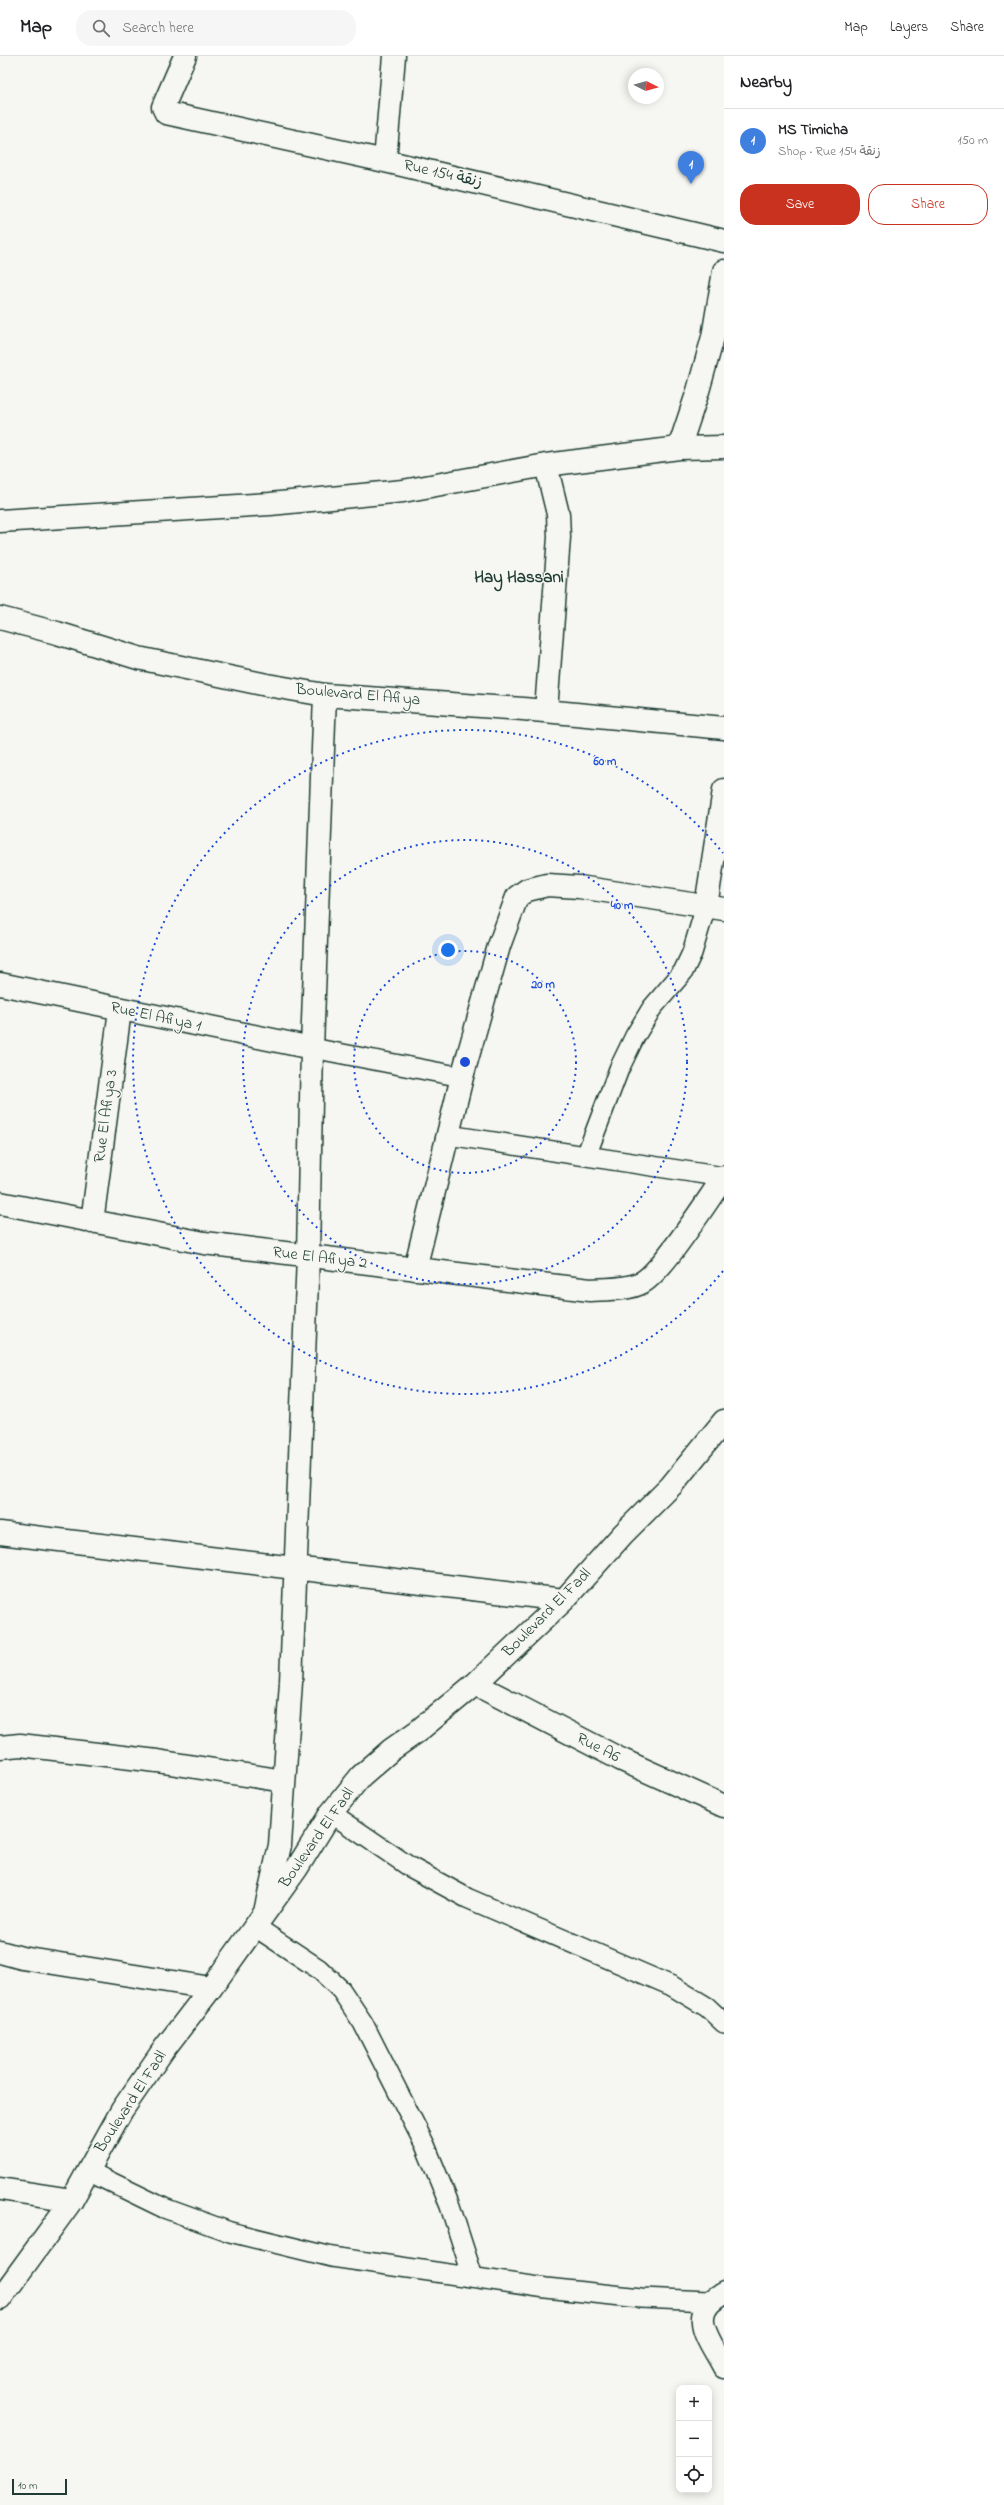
<!DOCTYPE html>
<meta charset="utf-8">
<style>
:root{--surface:#fff;--page:#f6f6f6;--text:#202124;--muted:#757577;--line:#e0e0e0;--accent:#c8321e}
body{margin:0;font-family:"Indie Flower","Playpen Sans Arabic",sans-serif;background:var(--page);color:var(--text)}
.controls{position:absolute;right:12px;bottom:12px;display:grid;overflow:hidden;border-radius:8px;box-shadow:0 2px 10px #0003}
.controls button{width:36px;height:36px;display:grid;place-items:center;padding:0;border:0;border-bottom:1px solid var(--line);background:var(--surface);color:var(--text);font:20px sans-serif}
.compass{position:absolute;left:628px;top:12px;width:36px;height:36px;border-radius:50%;background:var(--surface);box-shadow:0 2px 10px #0003;rotate:95deg}
.scale{position:absolute;left:12px;bottom:10px;width:55px;box-sizing:border-box;padding-left:4px;border:2px solid #1f3d34;border-top:0;font-size:11px;line-height:14px;white-space:nowrap;color:#1f3d34;-webkit-text-stroke:3px #f6f6f2;paint-order:stroke}
.you{position:absolute;left:448px;top:894px;width:14px;height:14px;margin:-10px;border:3px solid #fff;border-radius:50%;background:#1a73e8;box-shadow:0 0 0 6px #1a73e833}
.badge{display:grid;place-items:center;width:26px;height:26px;border-radius:50%;background:var(--accent);color:#fff;font-size:13px;font-weight:700}
.pin{position:absolute;translate:-50% -33px;filter:drop-shadow(0 1px 2px #0008)}
.pin::after{content:'';position:absolute;top:21px;width:14px;height:12px;background:inherit;clip-path:polygon(0 0,100% 0,50% 100%)}
.list{margin:0;padding:0;list-style:none}
h2{display:flex;justify-content:space-between;align-items:center;height:52px;margin:0;padding:0 16px;font-size:17px}
h2 small{font-size:13px;font-weight:400;color:var(--muted)}
.list li{display:grid;grid-template-columns:26px 1fr auto;gap:12px;align-items:center;box-sizing:border-box;height:64px;padding:0 16px;border-top:1px solid var(--line)}
.list b{display:block;font-size:15px;white-space:nowrap}
.list p{margin:0;font-size:13px;white-space:nowrap;color:var(--muted)}
.list em{font-size:13px;font-style:normal;color:var(--muted)}
.actions{display:flex;gap:8px;padding:12px 16px}
.actions a{flex:1;padding:9px 0;border:1px solid var(--accent);border-radius:16px;text-align:center;font-size:14px;color:var(--accent)}
.actions .main{background:var(--accent);color:#fff}
.icon{flex:none;width:22px;height:22px;fill:none;stroke:currentColor;stroke-width:2;stroke-linecap:round;stroke-linejoin:round}
.map{position:relative;flex:none;width:724px;height:2449px;overflow:hidden}
header{display:flex;align-items:center;gap:24px;box-sizing:border-box;height:56px;padding:0 20px;background:var(--surface);border-bottom:1px solid var(--line)}
header strong{font-size:19px}
nav{display:flex;gap:22px;margin-inline-start:auto;font-size:14px}
.search{width:280px;height:36px;background:var(--page);display:flex;align-items:center;gap:10px;box-sizing:border-box;padding:0 14px;border-radius:16px;color:var(--muted);font-size:15px}
main{display:flex}
aside{flex:1;background:var(--surface)}
.map>svg:first-child{display:block}
</style>
<header>
<strong>Map</strong>
<div class="search"><svg class="icon" aria-label="search" viewBox="0 0 24 24"><circle cx="10" cy="10" r="6"/><path d="M15 15l6 6"/></svg>Search here</div>
<nav><a>Map</a><a>Layers</a><a>Share</a></nav>
</header>
<main>
<div class="map">
<svg width="724" height="2449" viewBox="0 0 724 2449">
<rect width="100%" height="100%" fill="#f6f6f2"/>
<filter id="ink" filterUnits="userSpaceOnUse"><feTurbulence type="fractalNoise" baseFrequency=".025" numOctaves="2"/><feDisplacementMap in="SourceGraphic" scale="8" xChannelSelector="R" yChannelSelector="G"/><feConvolveMatrix kernelMatrix="1 2 1 2 8 2 1 2 1" color-interpolation-filters="sRGB"/></filter>
<g filter="url(#ink)">
<g fill="none" stroke-linecap="round" stroke-linejoin="round">
<defs>
<path id="service" d="M312 992 462 1021
M448 1079 724 1121
M586 1100 619 1013 635 980 652 952 683 916 692 897 706 850
M331 1757 410 1811 467 1842 672 1930 707 1951 724 1967
M254 1870 319 1913 341 1934 363 1967 425 2089 450 2150 473 2221
M88 2115 164 2152 230 2176 332 2201 546 2232 641 2242 708 2245"/>
<path id="minor" d="M185 0 163 51 166 57 385 105 724 185
M385 105 394 0
M679 392 698 335 713 281 724 215
M0 465 270 448 403 435 546 409 679 392 724 391
M0 562 57 577 138 602 267 629 325 639 523 653 724 672
M546 655 559 481 558 458 546 409
M706 850 724 734
M0 928 312 992
M0 1147 204 1187 590 1234C606 1233 627 1234 641 1227 662 1217 708 1143 724 1121
M92 1166 120 954
M415 1213 462 1021 499 890 517 841 527 834 547 829 579 831 724 853
M0 1477 564 1544
M475 1628 620 1703 724 1750
M0 1691 20 1689 157 1705 284 1725
M265 1856 280 1789 291 1626 308 1200 312 992 325 639
M0 1896 22 1902 211 1932
M0 2133 72 2144
M724 2237C685 2257 709 2282 724 2311
M0 2243 72 2144 122 2054 164 1993 211 1932 297 1812 331 1757 361 1720 391 1694 418 1675 475 1628 564 1544 623 1478 671 1430 724 1365"/>
</defs>
<use href="#service" stroke="#1f3d34" stroke-width="22"/>
<use href="#minor" stroke="#1f3d34" stroke-width="25"/>
<use href="#service" stroke="#f6f6f2" stroke-width="19"/>
<use href="#minor" stroke="#f6f6f2" stroke-width="22"/>
</g>
</g>
<g fill="none" stroke="#1d4ed8" stroke-width="2" stroke-dasharray="2 4">
<circle cx="465" cy="1006" r="111"/>
<circle cx="465" cy="1006" r="222"/>
<path d="M723 1215A332 332 0 1 1 723 797"/>
</g>
<g text-anchor="middle" dominant-baseline="central" stroke-width="3" stroke-linejoin="round" paint-order="stroke">
<g font-size="16" fill="#1f3d34" stroke="#f6f6f2">
<text transform="translate(443 118) rotate(13)">Rue 154 زنقة</text>
<text transform="translate(358 639) rotate(5)">Boulevard El Afiya</text>
<text transform="translate(156 961) rotate(12)">Rue El Afiya 1</text>
<text transform="translate(106 1060) rotate(-82)">Rue El Afiya 3</text>
<text transform="translate(320 1202) rotate(7)">Rue El Afiya 2</text>
<text transform="translate(547 1557) rotate(-45)">Boulevard El Fadl</text>
<text transform="translate(598 1692) rotate(27)">Rue A6</text>
<text transform="translate(317 1782) rotate(-55)">Boulevard El Fadl</text>
<text transform="translate(131 2046) rotate(-57)">Boulevard El Fadl</text>
</g>
<g font-size="17" font-weight="bold" fill="#1f3d34" stroke="#f6f6f2">
<text x="519" y="521">Hay Hassani</text>
</g>
</g>
<circle cx="465" cy="1006" r="6" fill="#1d4ed8" stroke="#f6f6f2" stroke-width="2"/>
<g font-size="12" text-anchor="middle" font-weight="bold" fill="#1d4ed8" stroke="#f6f6f2" stroke-width="3" stroke-linejoin="round" paint-order="stroke">
<text x="605" y="709">60 m</text>
<text x="622" y="853">40 m</text>
<text x="543" y="932">20 m</text>
</g>
</svg>
<div class="controls">
<button>+</button>
<button>−</button>
<button><svg class="icon" aria-label="locate" viewBox="0 0 24 24"><circle cx="12" cy="12" r="6"/><path d="M12 2v4M12 18v4M2 12h4M18 12h4"/></svg></button>
</div>
<svg class="compass" viewBox="-18 -18 36 36"><path d="M0-13l5 13h-10z" fill="#e53935"/><path d="M0 13l5-13h-10z" fill="#757577"/></svg>
<div class="scale">10 m</div>
<div class="you"></div>
<div class="pin badge" style="left:691px;top:128px;background:#3f7fe0">1</div>
</div>
<aside>
<h2>Nearby<small></small></h2>
<ul class="list">
<li><span class="badge" style="background:#3f7fe0">1</span><div><b>MS Timicha</b><p>Shop · Rue 154 زنقة</p></div><em>150 m</em></li>
</ul>
<div class="actions"><a class="main">Save</a><a>Share</a></div>
</aside>
</main>
